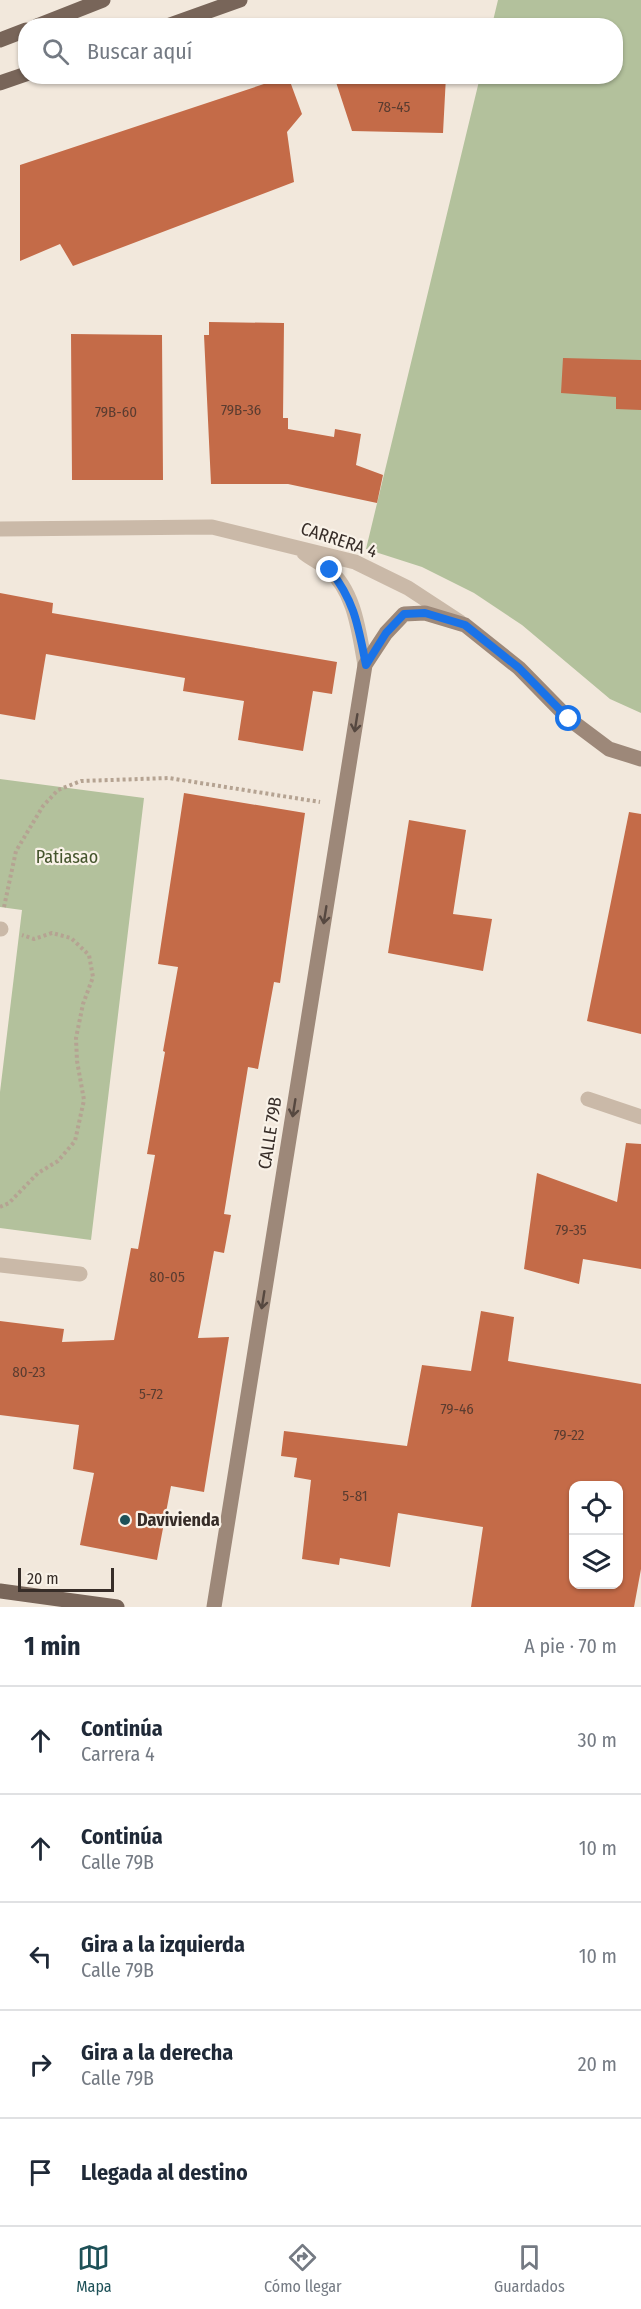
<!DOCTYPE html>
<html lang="es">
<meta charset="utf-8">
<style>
:root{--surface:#fff;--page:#f6f6f7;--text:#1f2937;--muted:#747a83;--line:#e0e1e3;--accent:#1e5158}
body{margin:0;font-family:"Fira Sans Condensed",sans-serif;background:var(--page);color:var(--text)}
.controls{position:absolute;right:18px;bottom:18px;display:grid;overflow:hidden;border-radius:12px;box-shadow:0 2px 4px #0004}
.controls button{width:54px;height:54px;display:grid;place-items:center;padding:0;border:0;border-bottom:2px solid var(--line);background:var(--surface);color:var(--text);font:30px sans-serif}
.scale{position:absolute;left:18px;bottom:15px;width:96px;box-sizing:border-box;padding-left:6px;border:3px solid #372d28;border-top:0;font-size:16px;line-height:21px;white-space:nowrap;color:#372d28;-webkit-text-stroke:4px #f9f2e8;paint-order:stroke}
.stop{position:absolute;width:18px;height:18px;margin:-14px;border:4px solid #1a73e8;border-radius:50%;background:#fff}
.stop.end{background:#1a73e8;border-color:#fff;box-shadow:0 2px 6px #0008}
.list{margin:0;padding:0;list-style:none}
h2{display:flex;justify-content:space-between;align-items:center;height:78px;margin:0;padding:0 24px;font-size:26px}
h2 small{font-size:20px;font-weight:400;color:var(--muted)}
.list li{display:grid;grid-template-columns:39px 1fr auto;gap:18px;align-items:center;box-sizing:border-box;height:108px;padding:0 24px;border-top:2px solid var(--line)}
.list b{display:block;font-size:22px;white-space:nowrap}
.list p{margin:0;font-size:20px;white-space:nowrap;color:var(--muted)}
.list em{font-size:20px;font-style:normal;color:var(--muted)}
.icon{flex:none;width:33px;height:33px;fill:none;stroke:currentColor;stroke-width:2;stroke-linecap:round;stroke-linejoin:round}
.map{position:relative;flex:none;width:641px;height:1607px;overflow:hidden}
.search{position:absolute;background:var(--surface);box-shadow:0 2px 4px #0004;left:18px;right:18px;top:18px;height:66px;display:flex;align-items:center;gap:15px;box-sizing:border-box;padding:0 21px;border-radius:24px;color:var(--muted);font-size:22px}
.sheet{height:618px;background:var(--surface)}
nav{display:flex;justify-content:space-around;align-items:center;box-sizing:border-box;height:84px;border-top:2px solid var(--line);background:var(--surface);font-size:16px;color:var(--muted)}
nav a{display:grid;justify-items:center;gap:3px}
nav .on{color:var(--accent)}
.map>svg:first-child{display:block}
</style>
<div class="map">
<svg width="641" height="1607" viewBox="0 0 641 1607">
<rect width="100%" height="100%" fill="#f2e8dc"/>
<path fill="#b3c19c" d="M498 0H641V713L610 699 522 625 474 593 422 567 366 549 480 77 616 76V26L492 25Z
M0 779 144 798 91 1240 0 1228V1092L22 910 0 907Z"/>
<path fill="#c46b48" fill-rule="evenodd" d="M288 76 302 114 287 132 294 182 73 266 60 244 20 261V165Z
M334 76H446L443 133 352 131Z
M209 322 284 323 283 418H288V429L334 437 335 429 361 434 356 465 383 475 377 503 288 484H211L204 335H209Z
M71 334 162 335 163 480H72Z
M563 358 641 360V410L616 409V397L561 393Z
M0 593 53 603 52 613 337 662 332 694 313 691 303 751 238 740 244 701 183 691 185 678 46 654 35 720 0 714Z
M184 793 305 813 280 983 274 982 258 1069 248 1067 224 1214 231 1215 224 1253 214 1251 198 1338 229 1337 204 1492 171 1486 157 1560 80 1545 94 1473 73 1469 79 1425 0 1415V1321L64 1329 62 1342 114 1340 131 1248 138 1249 155 1155 147 1154 165 1052 163 1051 178 967 158 964Z
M629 812 641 814V1034L587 1021Z
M409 820 466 830 453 914 492 919 483 971 388 953Z
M626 1143 641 1144V1269L583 1259 579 1284 524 1269 537 1173 617 1202Z
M481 1311 514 1317 508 1361 641 1384V1569L634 1607H471L483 1527 398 1513 390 1567 340 1558 339 1565 302 1559 311 1480 294 1477 297 1458 281 1456 284 1431 407 1446 422 1365 471 1371ZM573 1485H618V1584H573Z"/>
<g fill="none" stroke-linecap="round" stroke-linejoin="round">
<path stroke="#b5a392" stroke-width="4" stroke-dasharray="3 3" stroke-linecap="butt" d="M4 907 16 851 43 806 58 790 81 781 169 778 320 802
M0 1207 9 1203 38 1173 58 1161 75 1141 84 1100 77 1061 76 1038 83 1004 93 977 89 955 71 938 52 933 34 939 22 935"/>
<path stroke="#cab9a8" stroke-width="15" d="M0 529 212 527 355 562 408 588 460 622
M304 553C312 559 320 563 328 569 355 591 359 633 365 665
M0 929H1
M588 1099 641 1117
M0 1265 80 1274"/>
<path stroke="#9d8879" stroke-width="15" d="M214 1607 365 665 386 633 404 614 425 613 465 625 519 668 569 719 609 749 641 759"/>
<path stroke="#786559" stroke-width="15" d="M37 26 103 0
M167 26 240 0
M0 40 26 30
M0 83 26 74
M0 1591 117 1607"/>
</g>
<defs><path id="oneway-shaft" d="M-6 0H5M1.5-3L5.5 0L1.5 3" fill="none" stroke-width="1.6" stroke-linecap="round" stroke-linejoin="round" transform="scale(1.5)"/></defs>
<g stroke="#564840">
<use href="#oneway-shaft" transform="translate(356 723) rotate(99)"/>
<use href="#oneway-shaft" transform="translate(325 915) rotate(99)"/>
<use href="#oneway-shaft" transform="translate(294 1108) rotate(99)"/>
<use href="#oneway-shaft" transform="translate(263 1300) rotate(99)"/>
</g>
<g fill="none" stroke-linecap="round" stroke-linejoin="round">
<path stroke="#1a73e8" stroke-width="8" d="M330 570C355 602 358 626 366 665L386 633 404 614 425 613 465 625 519 668 569 719"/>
</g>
<circle fill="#1e5158" stroke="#f9f2e8" stroke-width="2" cx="125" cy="1520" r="6"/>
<g text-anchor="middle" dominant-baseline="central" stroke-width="4.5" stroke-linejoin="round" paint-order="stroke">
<g font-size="15" fill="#5a3c30">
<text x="394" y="107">78-45</text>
<text x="241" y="410">79B-36</text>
<text x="116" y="412">79B-60</text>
<text x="571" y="1230">79-35</text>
<text x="167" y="1277">80-05</text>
<text x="29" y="1372">80-23</text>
<text x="151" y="1394">5-72</text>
<text x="457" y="1409">79-46</text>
<text x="569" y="1435">79-22</text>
<text x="355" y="1496">5-81</text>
</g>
<g font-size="18" fill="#372d28" stroke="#f9f2e8">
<text transform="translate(339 540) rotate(18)">CARRERA 4</text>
<text transform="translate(270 1133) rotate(-81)">CALLE 79B</text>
</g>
<g font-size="18" fill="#44542c" stroke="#f9f2e8">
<text x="67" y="857">Patiasao</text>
</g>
<g font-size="18" font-weight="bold" fill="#372d28" stroke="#f9f2e8" text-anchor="start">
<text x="137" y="1520">Davivienda</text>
</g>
</g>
</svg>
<div class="controls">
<button><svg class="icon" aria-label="locate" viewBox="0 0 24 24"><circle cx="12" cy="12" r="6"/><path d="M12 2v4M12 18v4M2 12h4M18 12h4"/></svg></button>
<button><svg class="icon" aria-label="layers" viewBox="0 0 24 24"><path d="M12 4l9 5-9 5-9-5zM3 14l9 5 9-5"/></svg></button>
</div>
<div class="scale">20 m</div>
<div class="stop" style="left:569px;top:719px"></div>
<div class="stop end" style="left:330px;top:570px"></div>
<div class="search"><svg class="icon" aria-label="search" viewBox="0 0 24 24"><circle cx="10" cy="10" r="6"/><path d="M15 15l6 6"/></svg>Buscar aquí</div>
</div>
<section class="sheet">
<h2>1 min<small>A pie · 70 m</small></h2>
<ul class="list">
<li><svg class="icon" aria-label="ahead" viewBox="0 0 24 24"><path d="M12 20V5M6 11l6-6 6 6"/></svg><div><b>Continúa</b><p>Carrera 4</p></div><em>30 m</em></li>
<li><svg class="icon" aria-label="ahead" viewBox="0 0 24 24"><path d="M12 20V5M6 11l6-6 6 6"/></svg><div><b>Continúa</b><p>Calle 79B</p></div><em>10 m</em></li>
<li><svg class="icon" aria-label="left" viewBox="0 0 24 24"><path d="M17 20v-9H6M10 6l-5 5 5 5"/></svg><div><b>Gira a la izquierda</b><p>Calle 79B</p></div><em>10 m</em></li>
<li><svg class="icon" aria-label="right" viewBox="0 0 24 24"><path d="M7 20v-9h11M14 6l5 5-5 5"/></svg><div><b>Gira a la derecha</b><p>Calle 79B</p></div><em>20 m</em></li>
<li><svg class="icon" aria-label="arrive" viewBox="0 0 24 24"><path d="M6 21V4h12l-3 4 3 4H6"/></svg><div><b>Llegada al destino</b></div></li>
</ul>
</section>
<nav>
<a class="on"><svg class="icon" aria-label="map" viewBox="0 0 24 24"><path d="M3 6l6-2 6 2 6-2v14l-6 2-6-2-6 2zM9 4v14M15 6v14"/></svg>Mapa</a>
<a><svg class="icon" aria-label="directions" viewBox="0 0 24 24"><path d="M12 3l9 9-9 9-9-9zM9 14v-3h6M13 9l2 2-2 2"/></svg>Cómo llegar</a>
<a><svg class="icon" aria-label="saved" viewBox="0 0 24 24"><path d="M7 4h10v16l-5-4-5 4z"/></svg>Guardados</a>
</nav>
